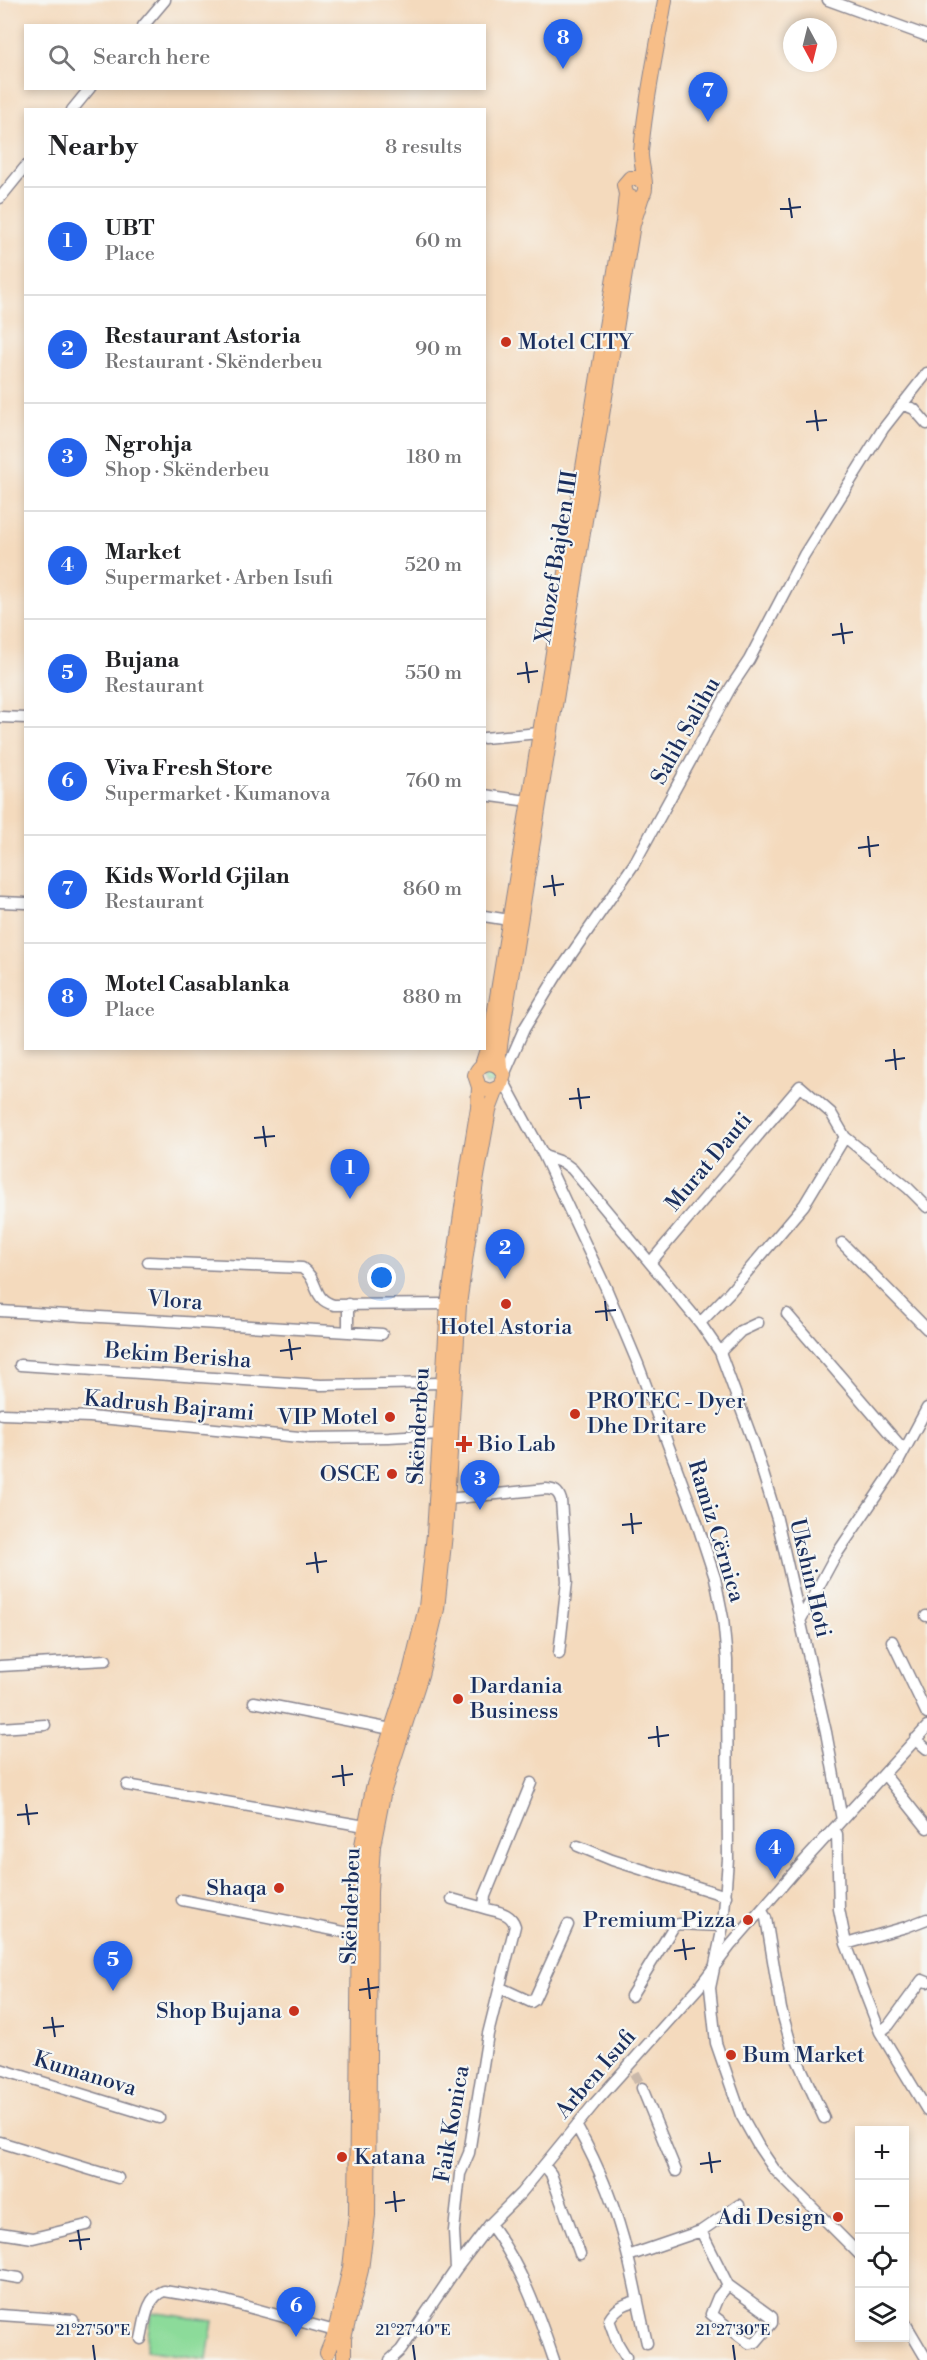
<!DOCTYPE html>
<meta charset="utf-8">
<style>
:root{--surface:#fff;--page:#f6f6f6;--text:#202124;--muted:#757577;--line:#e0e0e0;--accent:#2563eb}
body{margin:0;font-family:"Libre Bodoni",serif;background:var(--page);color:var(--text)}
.controls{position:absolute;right:18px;bottom:18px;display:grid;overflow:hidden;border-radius:0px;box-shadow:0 3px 9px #0003}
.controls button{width:54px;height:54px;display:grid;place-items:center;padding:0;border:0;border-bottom:2px solid var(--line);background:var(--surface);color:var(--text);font:30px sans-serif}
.compass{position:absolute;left:783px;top:18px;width:54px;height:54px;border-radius:50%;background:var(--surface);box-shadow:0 3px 9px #0003;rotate:173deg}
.you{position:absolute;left:382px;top:1278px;width:21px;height:21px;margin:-15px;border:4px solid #fff;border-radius:50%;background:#1a73e8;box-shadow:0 0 0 9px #1a73e833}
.badge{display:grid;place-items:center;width:39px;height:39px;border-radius:50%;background:var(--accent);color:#fff;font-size:20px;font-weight:700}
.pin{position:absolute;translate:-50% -50px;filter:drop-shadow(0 2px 3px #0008)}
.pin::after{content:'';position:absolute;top:32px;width:21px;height:18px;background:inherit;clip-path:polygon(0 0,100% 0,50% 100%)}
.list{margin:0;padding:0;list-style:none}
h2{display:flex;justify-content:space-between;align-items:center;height:78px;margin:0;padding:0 24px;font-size:26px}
h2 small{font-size:20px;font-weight:400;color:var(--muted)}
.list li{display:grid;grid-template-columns:39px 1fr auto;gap:18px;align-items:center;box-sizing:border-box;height:108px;padding:0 24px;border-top:2px solid var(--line)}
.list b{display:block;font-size:22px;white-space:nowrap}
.list p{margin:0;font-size:20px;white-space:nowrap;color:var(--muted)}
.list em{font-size:20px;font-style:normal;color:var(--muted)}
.icon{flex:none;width:33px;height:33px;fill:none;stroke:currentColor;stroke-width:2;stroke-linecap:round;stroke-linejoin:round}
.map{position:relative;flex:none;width:927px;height:2360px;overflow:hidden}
.search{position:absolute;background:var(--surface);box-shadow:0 3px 9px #0003;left:24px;top:24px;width:462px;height:66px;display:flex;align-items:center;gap:15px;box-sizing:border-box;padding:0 21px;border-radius:0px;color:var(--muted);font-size:22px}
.panel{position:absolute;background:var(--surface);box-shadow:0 3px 9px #0003;left:24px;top:108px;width:462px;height:942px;border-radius:0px}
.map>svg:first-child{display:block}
</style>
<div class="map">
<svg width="927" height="2360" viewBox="0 0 927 2360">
<defs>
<pattern id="grass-tufts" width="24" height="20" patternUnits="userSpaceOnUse" patternTransform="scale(1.5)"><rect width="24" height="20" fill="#8cdb9a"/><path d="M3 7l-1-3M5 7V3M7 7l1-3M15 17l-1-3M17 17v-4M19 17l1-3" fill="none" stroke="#78bc87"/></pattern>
</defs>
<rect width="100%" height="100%" fill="#f6f6f2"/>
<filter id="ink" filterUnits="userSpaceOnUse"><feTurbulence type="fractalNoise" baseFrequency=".0167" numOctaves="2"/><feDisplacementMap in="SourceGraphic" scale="12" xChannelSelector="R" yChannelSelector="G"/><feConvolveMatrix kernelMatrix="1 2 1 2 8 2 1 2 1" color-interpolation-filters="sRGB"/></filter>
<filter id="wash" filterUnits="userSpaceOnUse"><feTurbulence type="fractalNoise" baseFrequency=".008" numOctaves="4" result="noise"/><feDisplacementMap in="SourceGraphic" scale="24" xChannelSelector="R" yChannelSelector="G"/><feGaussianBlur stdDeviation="1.35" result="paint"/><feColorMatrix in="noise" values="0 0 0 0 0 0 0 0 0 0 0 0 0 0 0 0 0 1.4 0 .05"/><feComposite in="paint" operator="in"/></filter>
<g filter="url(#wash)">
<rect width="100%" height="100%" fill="#f4dabd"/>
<path fill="url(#grass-tufts)" stroke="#54857c" stroke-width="1.5" d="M486 1068 498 1073 496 1083 486 1085 480 1073Z"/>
<path fill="#8cdb9a" stroke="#54857c" stroke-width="1.5" d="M151 2312 213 2321 207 2359 146 2350Z"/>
</g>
<g filter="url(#ink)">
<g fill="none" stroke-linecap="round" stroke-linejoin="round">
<path stroke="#c9b8aa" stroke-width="10" stroke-dasharray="10 5" stroke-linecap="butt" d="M634 2073 642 2088"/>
<defs>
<path id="minor" d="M828 0 927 36
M143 26 165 0
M72 110 90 88
M0 198 26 166
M902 404 914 409 927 424
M0 717 26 718
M484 738 539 733
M484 795 528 801
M0 902 26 903
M484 916 509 920
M504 1075 524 1029 557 975 634 864 731 687 749 660 804 555 883 429 927 373
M503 1080 544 1156 606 1288 638 1364 696 1520 715 1578 723 1618 727 1660 728 1859 723 1926 710 1988 716 2043 741 2115 759 2147 774 2169 860 2255
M544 1156 564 1163 572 1169 700 1323 720 1352 754 1444 777 1519 826 1732 842 1820
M842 1243 927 1329
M148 1262 302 1268C320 1280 311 1299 334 1305L448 1304
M650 1263 800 1086 831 1113 845 1137 908 1188 927 1207
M348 1304V1332
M0 1311 382 1334
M787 1314 904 1450
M700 1323 730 1292 804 1205 845 1137
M720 1352 741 1331 758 1323
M20 1365 321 1385 442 1383
M2 1414 90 1417 310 1438 389 1437 440 1434
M447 1499 546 1489C555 1490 558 1491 561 1500L567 1581 559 1654
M926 1616H927
M801 1619 834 1558 895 1468 927 1408
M892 1641 927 1714
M0 1666 106 1660
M254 1702 391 1729
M0 1728 45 1725
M915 1739 927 1749
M884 1774 927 1828
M127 1785 365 1826
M834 1829 837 1834 839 1909 846 1944 880 2032 927 2110
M578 1846 612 1860 726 1896
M452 1899 484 1908
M182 1900 359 1935
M762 1911 766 1918 781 2009 792 2048 824 2118
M846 1944 906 1927 927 1919
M501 1988 531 2002 534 2000 568 1925
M631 1996 674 1926 679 1924 723 1926
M880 2032 889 2025 922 1980 927 1982
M0 2069 159 2118
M642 2088 676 2171
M577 2127C600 2168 617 2211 628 2257 635 2285 640 2314 647 2343
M0 2142 118 2178
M544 2165 551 2174 580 2254
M490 2224C521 2265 538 2313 554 2360
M701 2231 728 2285 772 2317V2323L756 2342 749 2343 711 2314 718 2297 728 2285
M0 2233 33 2238 87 2225
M628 2256 701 2231 739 2205
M456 2269 454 2231 460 2174 469 2153 488 2034 515 1926C511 1912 497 1912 484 1908L485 1896 531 1783
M0 2275 19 2278
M0 2315 73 2320
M904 2321 927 2360
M141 2339C145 2323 146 2297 164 2291L226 2301 335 2331
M626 2357 617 2342 609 2320C616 2308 624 2304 636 2301
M390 2360 401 2350 456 2269 490 2224 521 2193 594 2104 699 1987 730 1946 796 1870 927 1727"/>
<path id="major" d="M644 183 637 178H630L624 185 626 194C631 199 640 202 644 193 648 185 640 162 641 152 645 101 657 50 665 0
M482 1065 490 1040 623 222 626 194
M500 1067 499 1054 501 1039 633 224 642 196
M327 2353 334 2336 350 2268 356 2214 359 1910 362 1845 373 1788 410 1672 426 1607 434 1534 448 1304 466 1180 478 1107 479 1087 475 1075C481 1059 498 1060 504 1075L500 1087 490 1091 479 1087
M344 2358V2338L361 2270 368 2215 370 1892 373 1846 384 1790 421 1675 437 1609 445 1534 459 1305 476 1182 489 1110 497 1089"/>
</defs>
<use href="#minor" stroke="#88848e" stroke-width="13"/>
<use href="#major" stroke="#88848e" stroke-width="16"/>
<use href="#minor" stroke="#fff" stroke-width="10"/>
<use href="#major" stroke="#f7be88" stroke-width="14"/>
</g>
</g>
<path fill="none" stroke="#1b2f5e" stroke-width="2" d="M789 198 792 218M780 209 801 207M815 410 818 431M806 422 827 420M841 623 844 644M832 635 853 632M526 662 529 683M517 674 538 671M868 836 870 857M858 848 879 845M552 875 555 896M543 887 564 884M894 1049 896 1070M885 1061 905 1058M578 1088 581 1109M569 1099 590 1097M263 1126 266 1147M254 1138 275 1136M605 1301 607 1321M595 1312 616 1310M289 1339 292 1360M280 1351 301 1348M631 1513 633 1534M622 1525 642 1523M315 1552 318 1573M306 1564 327 1561M657 1726 659 1747M648 1738 669 1735M342 1765 344 1786M332 1777 353 1774M26 1804 29 1825M17 1815 38 1813M683 1939 686 1960M674 1951 695 1948M368 1978 370 1999M359 1990 379 1987M52 2017 55 2037M43 2028 64 2026M709 2152 712 2173M700 2164 721 2161M394 2191 396 2212M385 2203 405 2200M78 2230 81 2250M69 2241 90 2239M93 2345 95 2360M413 2345 415 2360M733 2345 735 2360"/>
<g fill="#c8321e" stroke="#f6f6f2" stroke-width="2">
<circle cx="506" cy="342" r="6"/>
<circle cx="506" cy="1304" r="6"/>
<circle cx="575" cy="1414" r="6"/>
<circle cx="390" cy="1417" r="6"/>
<path d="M461 1435h6v6h6v6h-6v6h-6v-6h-6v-6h6z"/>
<circle cx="392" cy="1474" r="6"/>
<circle cx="458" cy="1699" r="6"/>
<circle cx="279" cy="1888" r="6"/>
<circle cx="748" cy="1920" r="6"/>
<circle cx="294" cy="2011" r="6"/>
<circle cx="731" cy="2055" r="6"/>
<circle cx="342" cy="2157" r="6"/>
<circle cx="838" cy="2217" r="6"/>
</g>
<g text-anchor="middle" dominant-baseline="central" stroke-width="4.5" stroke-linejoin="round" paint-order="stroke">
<g font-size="22" fill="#1b2f5e" stroke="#f6f6f2" text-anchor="start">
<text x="518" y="342">Motel CITY</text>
<text x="506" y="1327" text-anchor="middle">Hotel Astoria</text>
<text x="587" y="1401">PROTEC - Dyer<tspan x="587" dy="25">Dhe Dritare</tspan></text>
<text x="378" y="1417" text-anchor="end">VIP Motel</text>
<text x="478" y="1444">Bio Lab</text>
<text x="380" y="1474" text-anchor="end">OSCE</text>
<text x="470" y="1686">Dardania<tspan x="470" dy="25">Business</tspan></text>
<text x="267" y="1888" text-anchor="end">Shaqa</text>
<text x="736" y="1920" text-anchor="end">Premium Pizza</text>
<text x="282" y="2011" text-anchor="end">Shop Bujana</text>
<text x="743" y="2055">Bum Market</text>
<text x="354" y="2157">Katana</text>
<text x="826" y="2217" text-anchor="end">Adi Design</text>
</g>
<g font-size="22" fill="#1b2f5e" stroke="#f6f6f2">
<text transform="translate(557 557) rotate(-81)">Xhozef Bajden III</text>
<text transform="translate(686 731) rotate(-61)">Salih Salihu</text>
<text transform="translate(709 1162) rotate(-50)">Murat Dauti</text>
<text transform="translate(175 1301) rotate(4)">Vlora</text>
<text transform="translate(178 1356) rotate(4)">Bekim Berisha</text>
<text transform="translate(169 1406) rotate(5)">Kadrush Bajrami</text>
<text transform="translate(419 1426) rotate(-87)">Skënderbeu</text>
<text transform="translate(716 1531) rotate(73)">Ramiz Cërnica</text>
<text transform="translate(810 1578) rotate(77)">Ukshin Hoti</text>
<text transform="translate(351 1906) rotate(-88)">Skënderbeu</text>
<text transform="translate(85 2074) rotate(17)">Kumanova</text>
<text transform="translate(596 2074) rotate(-49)">Arben Isufi</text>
<text transform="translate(452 2124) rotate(-80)">Faik Konica</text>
</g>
</g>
<g font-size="15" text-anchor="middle" fill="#1b2f5e" stroke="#f6f6f2" stroke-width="4.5" stroke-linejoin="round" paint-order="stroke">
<text x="93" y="2335">21°27'50"E</text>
<text x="413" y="2335">21°27'40"E</text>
<text x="733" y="2335">21°27'30"E</text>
</g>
</svg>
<div class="controls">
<button>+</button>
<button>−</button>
<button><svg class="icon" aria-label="locate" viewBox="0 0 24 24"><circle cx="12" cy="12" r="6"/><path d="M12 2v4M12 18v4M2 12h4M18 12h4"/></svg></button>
<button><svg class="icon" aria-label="layers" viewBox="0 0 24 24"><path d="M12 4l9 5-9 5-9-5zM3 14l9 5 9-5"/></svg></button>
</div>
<svg class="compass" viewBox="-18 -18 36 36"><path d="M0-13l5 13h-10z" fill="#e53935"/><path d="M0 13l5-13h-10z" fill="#757577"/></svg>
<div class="you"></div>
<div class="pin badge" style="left:350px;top:1199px">1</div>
<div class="pin badge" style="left:505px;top:1279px">2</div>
<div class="pin badge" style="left:480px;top:1510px">3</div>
<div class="pin badge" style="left:775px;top:1879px">4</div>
<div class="pin badge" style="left:113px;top:1991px">5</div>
<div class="pin badge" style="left:296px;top:2337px">6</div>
<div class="pin badge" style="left:708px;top:122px">7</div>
<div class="pin badge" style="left:563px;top:69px">8</div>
<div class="search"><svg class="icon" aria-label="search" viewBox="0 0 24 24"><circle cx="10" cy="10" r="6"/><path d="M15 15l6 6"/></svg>Search here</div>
<section class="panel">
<h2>Nearby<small>8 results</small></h2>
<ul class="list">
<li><span class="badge">1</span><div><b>UBT</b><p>Place</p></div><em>60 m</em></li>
<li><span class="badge">2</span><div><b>Restaurant Astoria</b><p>Restaurant · Skënderbeu</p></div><em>90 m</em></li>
<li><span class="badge">3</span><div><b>Ngrohja</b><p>Shop · Skënderbeu</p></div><em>180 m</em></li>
<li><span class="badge">4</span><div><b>Market</b><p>Supermarket · Arben Isufi</p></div><em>520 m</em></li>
<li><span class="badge">5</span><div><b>Bujana</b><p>Restaurant</p></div><em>550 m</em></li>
<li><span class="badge">6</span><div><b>Viva Fresh Store</b><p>Supermarket · Kumanova</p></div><em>760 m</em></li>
<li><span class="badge">7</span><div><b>Kids World Gjilan</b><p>Restaurant</p></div><em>860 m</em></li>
<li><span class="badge">8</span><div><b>Motel Casablanka</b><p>Place</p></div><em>880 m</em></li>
</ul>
</section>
</div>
